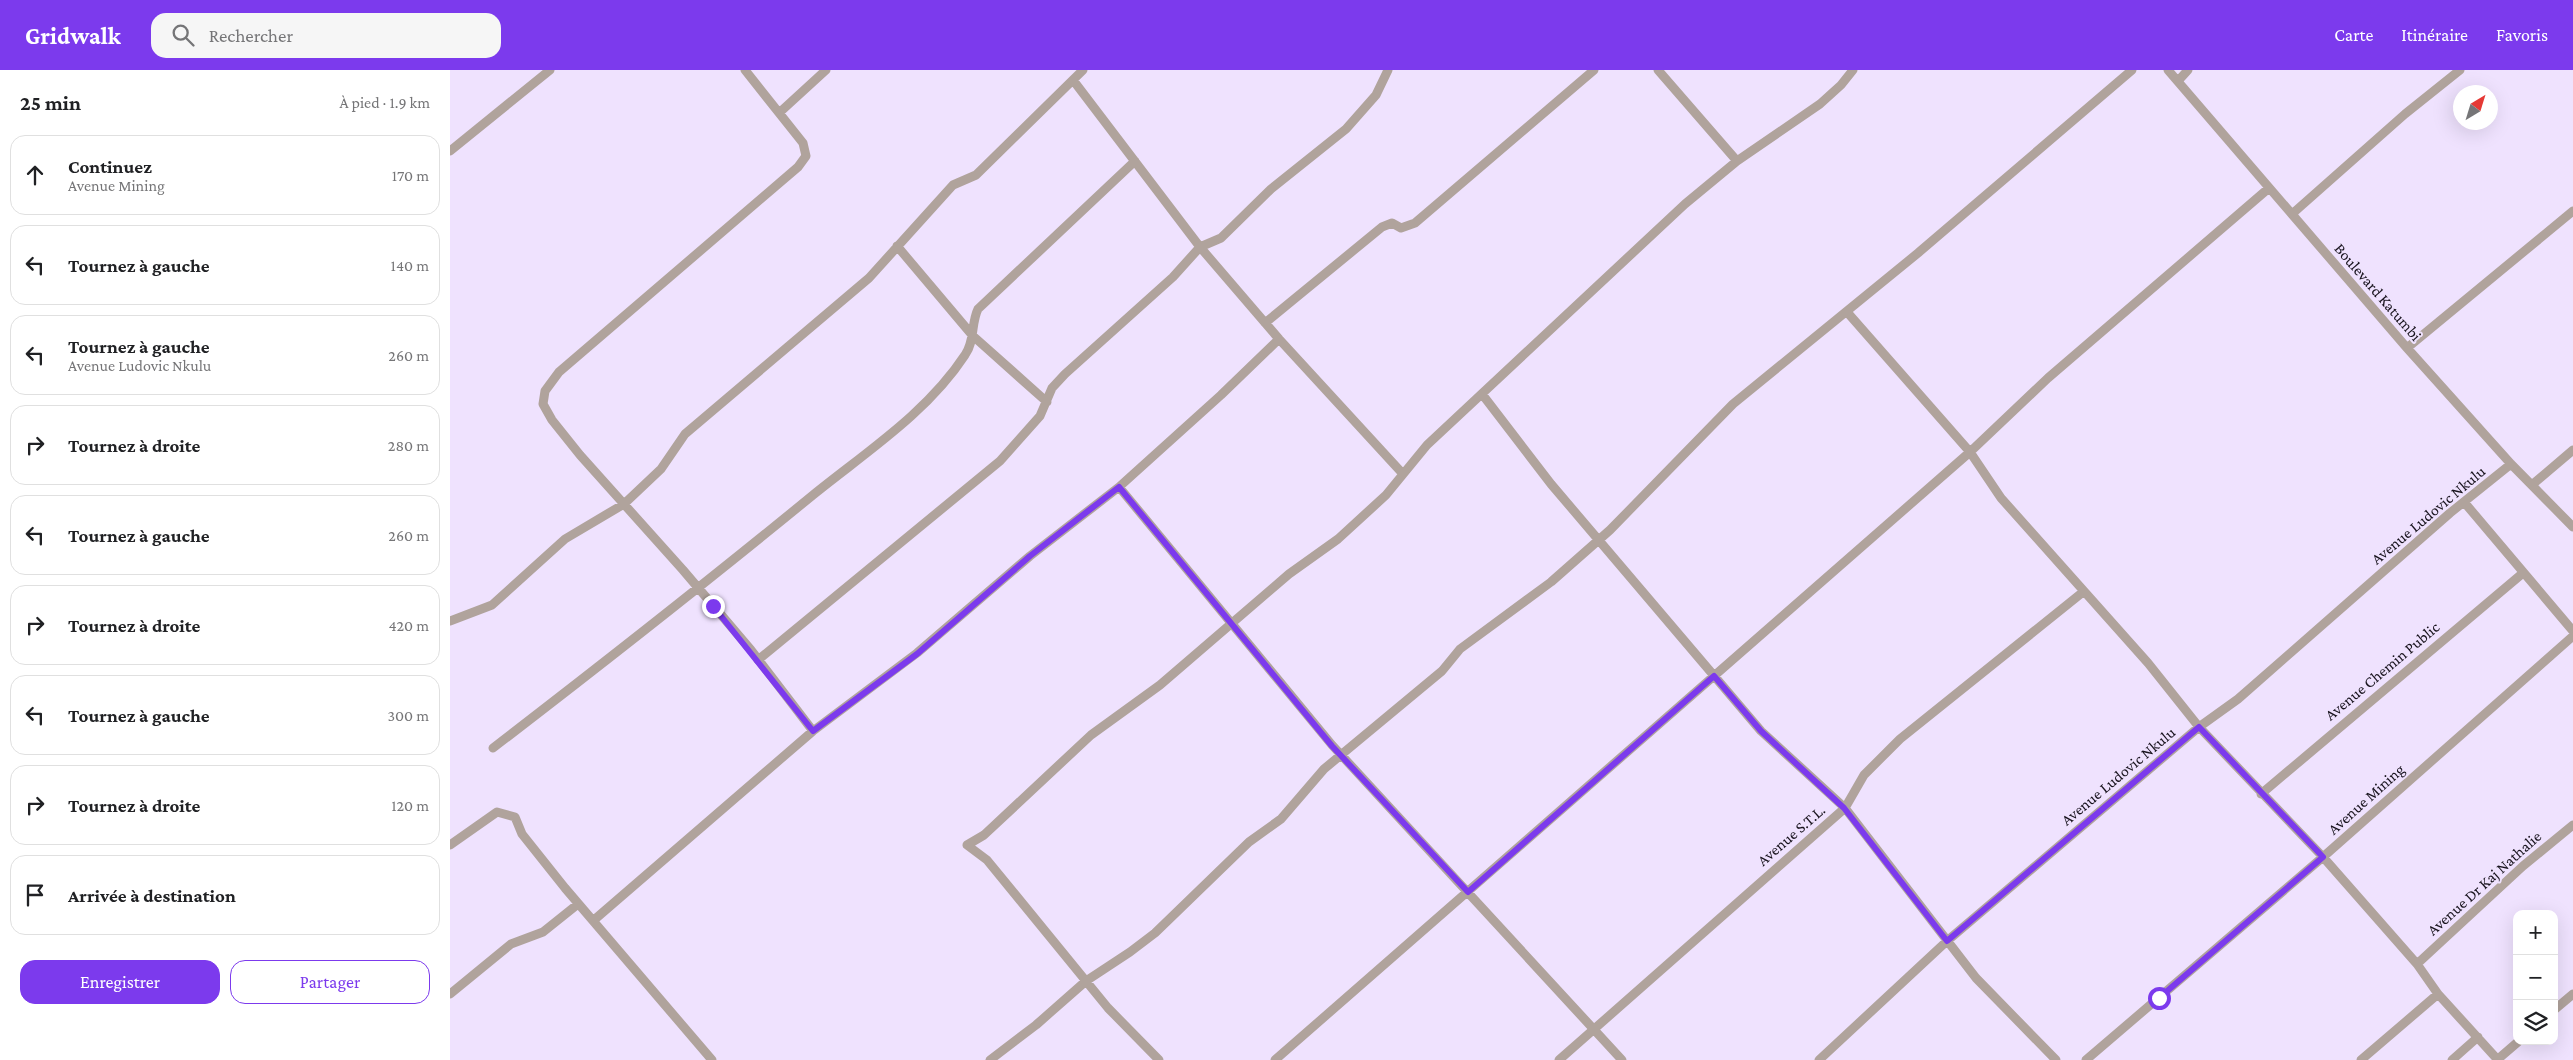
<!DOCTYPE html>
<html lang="fr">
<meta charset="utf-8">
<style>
:root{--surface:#fff;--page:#f6f6f6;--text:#202124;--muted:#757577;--line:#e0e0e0;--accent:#7c3aed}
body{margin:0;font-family:"Crimson Pro",serif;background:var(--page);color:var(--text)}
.controls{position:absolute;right:15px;bottom:15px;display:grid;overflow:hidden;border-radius:10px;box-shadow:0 5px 20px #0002}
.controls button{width:45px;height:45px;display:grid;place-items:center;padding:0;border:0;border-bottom:1px solid var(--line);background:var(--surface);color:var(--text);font:25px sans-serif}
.compass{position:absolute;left:2003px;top:15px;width:45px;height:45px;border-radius:50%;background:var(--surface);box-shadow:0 5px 20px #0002;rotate:38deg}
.stop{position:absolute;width:15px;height:15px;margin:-11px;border:4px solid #7c3aed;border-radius:50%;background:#fff}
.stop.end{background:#7c3aed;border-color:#fff;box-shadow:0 1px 5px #0008}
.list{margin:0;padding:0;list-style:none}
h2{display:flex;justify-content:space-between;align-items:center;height:65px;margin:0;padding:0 20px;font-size:21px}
h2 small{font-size:16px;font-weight:400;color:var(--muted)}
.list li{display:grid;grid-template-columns:32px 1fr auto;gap:15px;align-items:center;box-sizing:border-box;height:80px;margin:0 10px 10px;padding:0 10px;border:1px solid var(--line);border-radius:15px}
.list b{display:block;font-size:19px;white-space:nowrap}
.list p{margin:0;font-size:16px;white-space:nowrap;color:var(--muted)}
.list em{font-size:16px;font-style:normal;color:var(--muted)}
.actions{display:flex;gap:10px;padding:15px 20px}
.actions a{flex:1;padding:11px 0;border:1px solid var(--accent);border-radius:15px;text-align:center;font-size:18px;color:var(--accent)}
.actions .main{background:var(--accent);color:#fff}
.icon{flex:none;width:28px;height:28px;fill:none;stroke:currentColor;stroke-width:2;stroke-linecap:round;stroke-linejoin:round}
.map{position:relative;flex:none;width:2123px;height:990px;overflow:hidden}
header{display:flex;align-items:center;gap:30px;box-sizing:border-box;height:70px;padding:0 25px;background:var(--accent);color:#fff}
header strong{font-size:24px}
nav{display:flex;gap:28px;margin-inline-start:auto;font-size:18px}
.search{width:350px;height:45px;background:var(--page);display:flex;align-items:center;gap:12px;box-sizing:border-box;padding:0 18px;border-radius:15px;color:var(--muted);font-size:19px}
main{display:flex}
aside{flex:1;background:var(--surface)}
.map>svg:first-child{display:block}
</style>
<header>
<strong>Gridwalk</strong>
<div class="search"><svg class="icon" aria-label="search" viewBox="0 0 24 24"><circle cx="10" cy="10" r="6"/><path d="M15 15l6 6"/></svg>Rechercher</div>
<nav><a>Carte</a><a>Itinéraire</a><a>Favoris</a></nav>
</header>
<main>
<aside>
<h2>25 min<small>À pied · 1.9 km</small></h2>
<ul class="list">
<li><svg class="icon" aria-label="ahead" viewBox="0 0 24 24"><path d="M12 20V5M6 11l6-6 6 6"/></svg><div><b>Continuez</b><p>Avenue Mining</p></div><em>170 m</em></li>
<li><svg class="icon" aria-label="left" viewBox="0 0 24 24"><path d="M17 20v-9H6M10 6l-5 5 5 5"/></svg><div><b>Tournez à gauche</b></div><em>140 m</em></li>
<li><svg class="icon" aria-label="left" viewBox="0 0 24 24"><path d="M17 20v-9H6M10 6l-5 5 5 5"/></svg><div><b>Tournez à gauche</b><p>Avenue Ludovic Nkulu</p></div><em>260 m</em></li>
<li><svg class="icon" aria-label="right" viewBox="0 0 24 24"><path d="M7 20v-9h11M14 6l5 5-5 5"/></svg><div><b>Tournez à droite</b></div><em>280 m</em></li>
<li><svg class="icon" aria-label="left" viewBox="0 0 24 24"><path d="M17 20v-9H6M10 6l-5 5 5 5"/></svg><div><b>Tournez à gauche</b></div><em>260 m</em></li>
<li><svg class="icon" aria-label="right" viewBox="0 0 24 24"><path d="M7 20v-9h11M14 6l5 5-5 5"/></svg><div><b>Tournez à droite</b></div><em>420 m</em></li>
<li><svg class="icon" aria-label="left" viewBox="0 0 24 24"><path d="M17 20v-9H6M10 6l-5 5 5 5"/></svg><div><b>Tournez à gauche</b></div><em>300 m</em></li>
<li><svg class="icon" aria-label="right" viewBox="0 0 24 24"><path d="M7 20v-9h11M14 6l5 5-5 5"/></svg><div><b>Tournez à droite</b></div><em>120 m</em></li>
<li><svg class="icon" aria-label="arrive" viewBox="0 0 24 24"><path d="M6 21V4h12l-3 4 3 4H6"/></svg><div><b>Arrivée à destination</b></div></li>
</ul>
<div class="actions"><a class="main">Enregistrer</a><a>Partager</a></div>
</aside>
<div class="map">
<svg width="2123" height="990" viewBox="0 0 2123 990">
<rect width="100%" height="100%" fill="#efe2fe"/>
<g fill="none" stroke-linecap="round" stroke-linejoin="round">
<path stroke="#b0a39c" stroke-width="9" d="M295 0 353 73 356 86 348 97 109 302 95 321 93 334 102 350 130 385 233 500 301 580 363 661
M1208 0 1287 91
M1718 0 1957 278 2061 394 2123 457
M623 10 750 177 829 269 953 404
M1728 11 1738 0
M329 43 376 0
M0 81 100 0
M1842 144 1955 44 2010 0
M447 176 523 266 597 332
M1397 242 1520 382 1551 428 1698 593 1749 657 1873 787 1967 894 1988 924 2048 990
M815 253 932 157 942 153 951 158 965 153 1144 0
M1957 278 2123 141
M1032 324 1101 414 1311 661 1395 738 1526 908 1606 990
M2083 414 2123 380
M669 417 882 675 1172 990
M2014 432 2123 561
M0 551 42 535 115 469 174 434 211 399 235 364 419 208 503 115 526 105 633 0
M308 590 550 391 590 346 602 318 615 304 723 207 750 177 771 168 821 119 896 59 926 25 938 0
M43 678C151 595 258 511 363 425 416 382 477 343 515 285 525 271 521 253 528 239L685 91
M1811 724 2073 503
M0 775 47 742 65 747 72 764 115 818 262 990
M144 850 363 661 467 583 580 486 669 417 771 325 829 269
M1967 894 2073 796 2123 755
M0 924 61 874 93 862 128 834
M2104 940 2123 924
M540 990 586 955 636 911 680 882 705 863 799 772 831 749 874 699 992 601 1010 579 1101 512 1160 460 1283 334 1468 183 1682 0
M709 990 658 938 537 790 517 775 534 765 641 665 710 615 839 504 888 469 936 425 977 375 1235 134 1287 91 1370 34 1391 15 1403 0
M825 990 1520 382 1598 308 1819 118
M1109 990 1395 738 1414 705 1450 669 1633 522
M1369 990 1497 871 1749 657 1788 629 2000 443 2061 394
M1636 990 1873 787 2123 566
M1911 990 1988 924
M2002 990 2028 967
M2047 990 2069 971"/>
</g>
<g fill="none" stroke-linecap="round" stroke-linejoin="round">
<path stroke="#7c3aed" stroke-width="6" d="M263 536 363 661 467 584 580 486 669 417 882 676 1018 822 1264 606 1311 661 1394 738 1497 871 1749 657 1873 787 1709 928"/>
</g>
<g text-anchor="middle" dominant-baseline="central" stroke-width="4" stroke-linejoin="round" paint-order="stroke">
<g font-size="16" fill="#18131d" stroke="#efe2fe">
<text transform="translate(1928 222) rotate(49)">Boulevard Katumbi</text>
<text transform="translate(1978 445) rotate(-40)">Avenue Ludovic Nkulu</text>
<text transform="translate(1932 601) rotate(-40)">Avenue Chemin Public</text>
<text transform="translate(1668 706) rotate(-40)">Avenue Ludovic Nkulu</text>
<text transform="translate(1916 729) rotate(-42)">Avenue Mining</text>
<text transform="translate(1341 765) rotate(-41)">Avenue S.T.L.</text>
<text transform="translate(2034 813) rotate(-42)">Avenue Dr Kaj Nathalie</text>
</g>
</g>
</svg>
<div class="controls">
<button>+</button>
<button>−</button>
<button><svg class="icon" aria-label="layers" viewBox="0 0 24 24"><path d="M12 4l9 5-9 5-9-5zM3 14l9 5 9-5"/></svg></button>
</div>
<svg class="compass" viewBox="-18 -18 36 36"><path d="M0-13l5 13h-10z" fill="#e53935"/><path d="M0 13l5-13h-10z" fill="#757577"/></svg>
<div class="stop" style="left:1709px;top:928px"></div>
<div class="stop end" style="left:263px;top:536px"></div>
</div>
</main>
